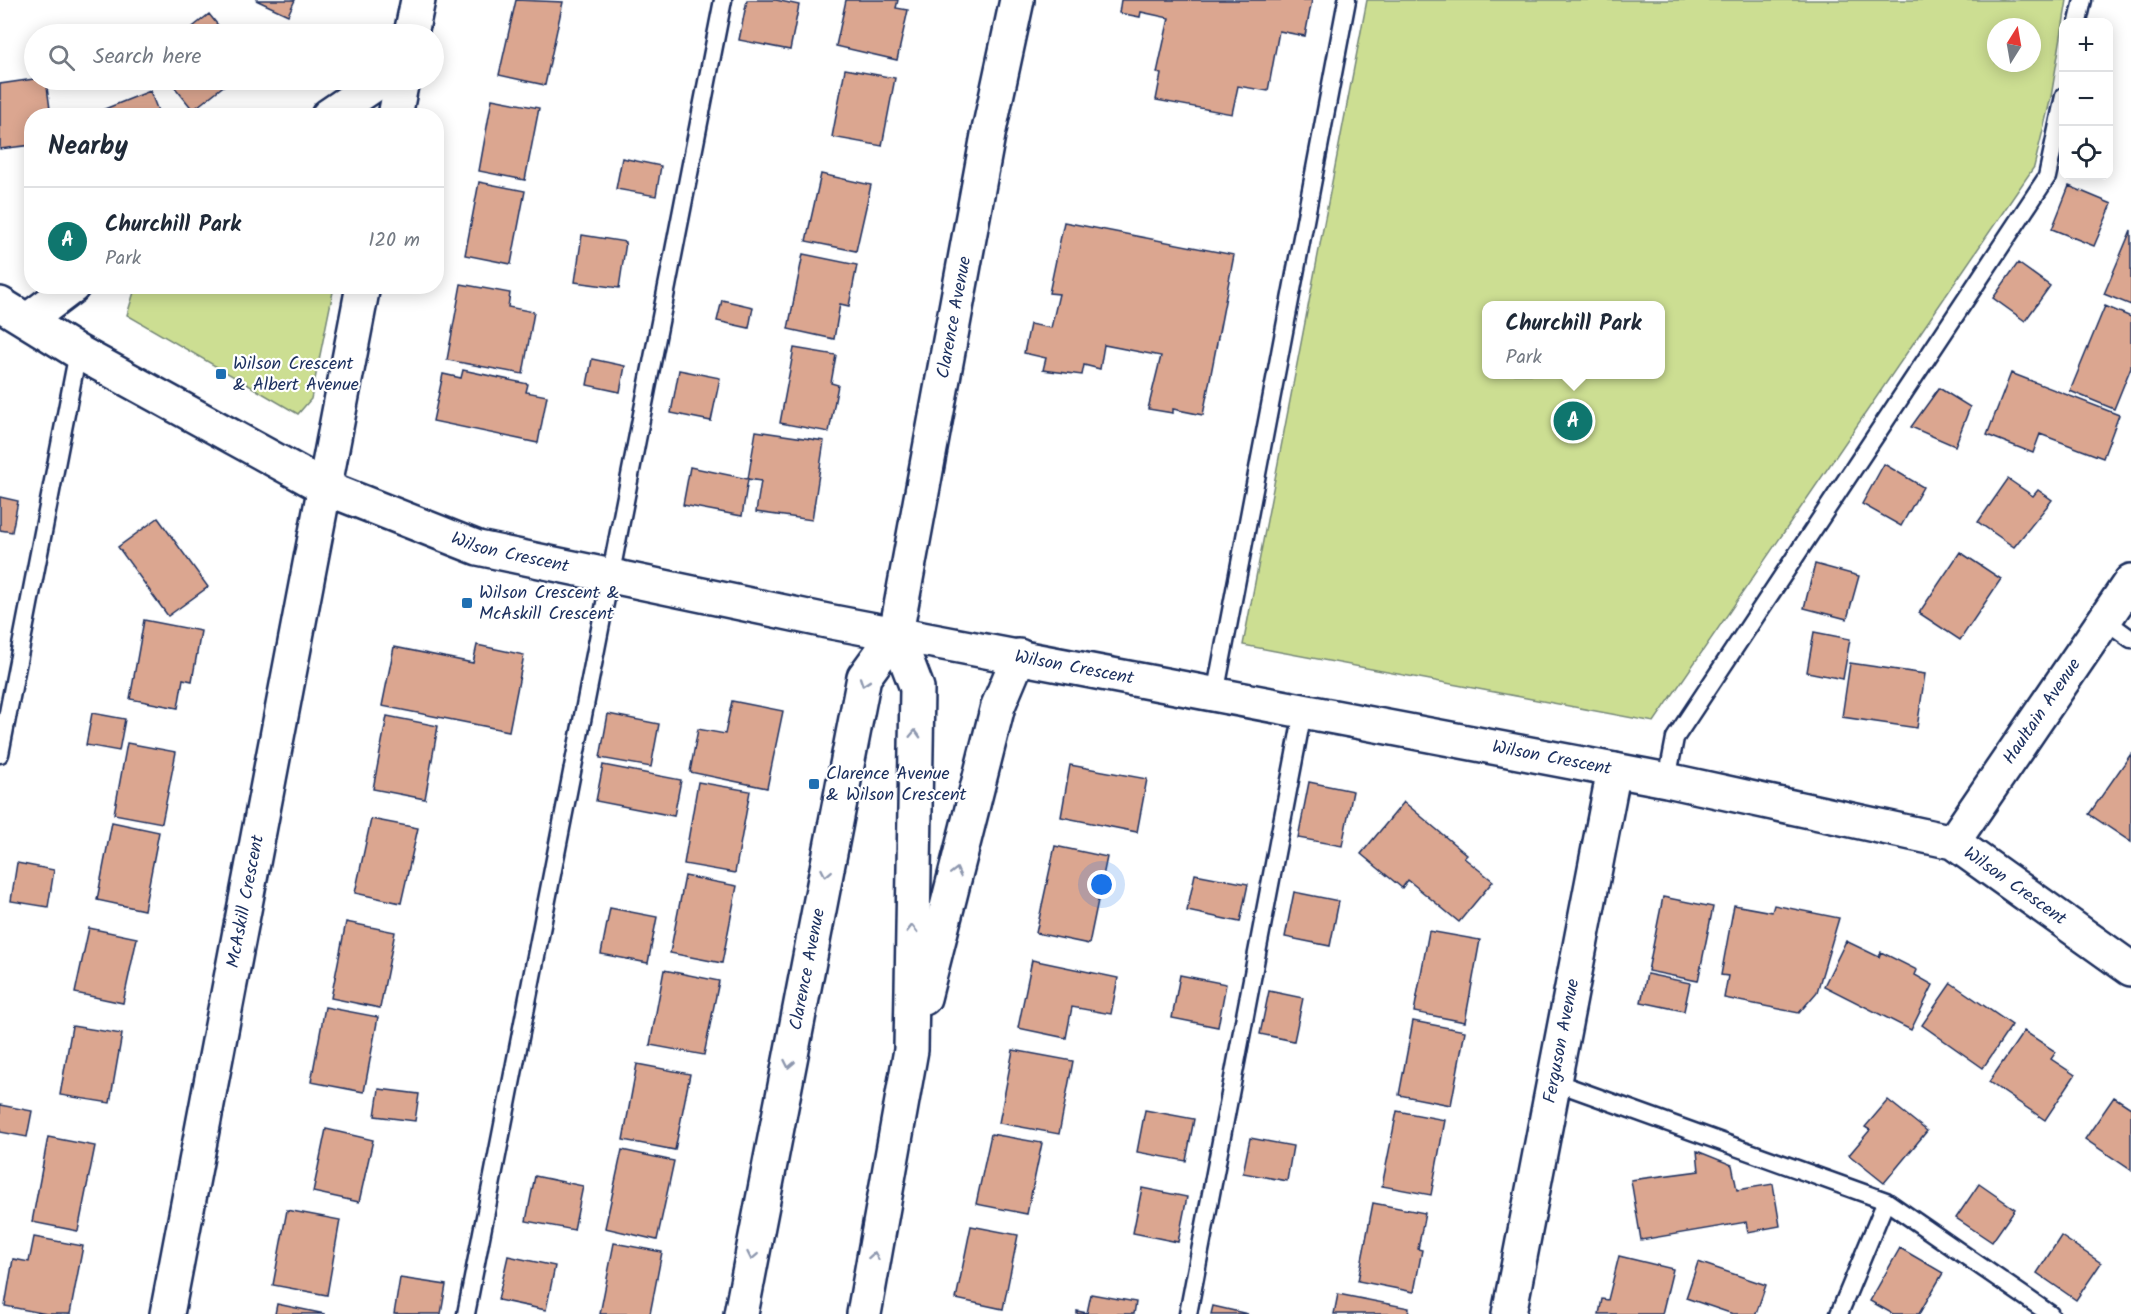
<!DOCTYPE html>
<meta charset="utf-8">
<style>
:root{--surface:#fff;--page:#f6f6f7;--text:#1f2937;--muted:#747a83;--line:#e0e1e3;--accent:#0f766e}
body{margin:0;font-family:Kalam,sans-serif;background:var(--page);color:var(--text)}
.controls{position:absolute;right:18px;top:18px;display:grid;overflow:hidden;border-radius:12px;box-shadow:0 3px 15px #0003}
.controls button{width:54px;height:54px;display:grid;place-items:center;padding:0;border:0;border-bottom:2px solid var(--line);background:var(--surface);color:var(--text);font:30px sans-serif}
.compass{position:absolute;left:1987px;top:18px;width:54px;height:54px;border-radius:50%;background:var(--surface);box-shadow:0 3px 15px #0003;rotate:11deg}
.you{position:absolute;left:1102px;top:885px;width:21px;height:21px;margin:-15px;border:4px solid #fff;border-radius:50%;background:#1a73e8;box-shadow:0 0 0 9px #1a73e833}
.badge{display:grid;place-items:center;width:39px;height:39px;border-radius:50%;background:var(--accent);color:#fff;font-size:20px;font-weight:700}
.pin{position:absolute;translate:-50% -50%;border:3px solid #fff;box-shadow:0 2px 6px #0006}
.popup{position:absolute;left:1482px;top:301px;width:183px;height:78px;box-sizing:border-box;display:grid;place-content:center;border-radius:12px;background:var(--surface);filter:drop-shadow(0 2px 4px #0005);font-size:20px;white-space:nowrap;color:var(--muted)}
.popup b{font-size:22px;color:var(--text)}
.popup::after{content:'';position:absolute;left:50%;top:100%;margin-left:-12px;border:12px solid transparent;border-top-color:var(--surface)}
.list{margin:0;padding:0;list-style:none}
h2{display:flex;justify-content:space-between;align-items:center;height:78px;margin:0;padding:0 24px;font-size:26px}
h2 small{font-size:20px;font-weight:400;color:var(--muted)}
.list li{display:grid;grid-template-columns:39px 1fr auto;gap:18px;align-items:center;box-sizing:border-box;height:108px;padding:0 24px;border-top:2px solid var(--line)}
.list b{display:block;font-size:22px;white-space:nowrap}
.list p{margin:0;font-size:20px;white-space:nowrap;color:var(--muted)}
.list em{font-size:20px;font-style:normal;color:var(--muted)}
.icon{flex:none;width:33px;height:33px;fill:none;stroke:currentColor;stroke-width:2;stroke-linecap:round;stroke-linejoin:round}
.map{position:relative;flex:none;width:2131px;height:1314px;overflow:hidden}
.search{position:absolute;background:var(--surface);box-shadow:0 3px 15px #0003;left:24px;top:24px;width:420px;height:66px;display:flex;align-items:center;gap:15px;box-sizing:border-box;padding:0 21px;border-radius:33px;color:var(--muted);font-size:22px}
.panel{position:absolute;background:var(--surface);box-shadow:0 3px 15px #0003;left:24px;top:108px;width:420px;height:186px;border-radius:24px}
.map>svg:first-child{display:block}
</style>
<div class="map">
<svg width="2131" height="1314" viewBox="0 0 2131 1314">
<rect width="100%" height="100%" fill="#fff"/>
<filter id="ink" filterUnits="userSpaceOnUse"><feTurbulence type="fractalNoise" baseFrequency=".0167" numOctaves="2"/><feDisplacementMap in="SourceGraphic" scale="12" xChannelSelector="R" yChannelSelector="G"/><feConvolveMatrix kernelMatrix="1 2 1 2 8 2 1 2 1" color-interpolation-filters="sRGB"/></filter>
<g filter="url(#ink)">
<path fill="#ccde92" stroke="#748678" stroke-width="1.5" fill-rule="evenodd" d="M1367 0H2067L2051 97 2034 167 1654 722 1243 645ZM1996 27H2032V63H1996ZM1486 306H1660V374H1486Z
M139 287H334L311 399 298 414 127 315 134 292Z"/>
<path fill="#dba690" stroke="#1b2f5e" stroke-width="1.5" d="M256 0H295L288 15Z
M516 0 563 2 545 85 499 75Z
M747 0H776L799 5 790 50 739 40Z
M846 0H898L896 8 908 10 897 60 836 46Z
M1121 0H1312L1305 36 1279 31 1268 91 1238 86 1232 114 1156 100 1161 74 1157 73 1169 18 1141 12 1140 17 1119 13Z
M209 14 225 34H184Z
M845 69 895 78 882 146 832 137Z
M34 79 46 80 51 116H32V145L0 149V84Z
M169 80H231L193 110Z
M150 91 160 116H87Z
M492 99 539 108 525 180 479 171Z
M622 158 661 166 656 196 616 189Z
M821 174 871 185 856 251 806 241Z
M479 182 525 191 511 264 465 255Z
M2069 186 2112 204 2094 246 2052 229Z
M1064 222 1234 255 1203 415 1173 409V413L1148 409 1161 356 1104 345 1100 369 1084 365 1082 375 1043 370 1046 358 1024 353 1030 324 1051 328 1059 294 1049 293Z
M2131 230V305L2104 294Z
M582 235 626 242 619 288 575 282Z
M803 254 857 265 849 306 840 304 834 339 788 329Z
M2018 263 2050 286 2025 321 1993 298Z
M461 284 510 293 508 307 534 312 523 374 447 360Z
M722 300 753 307 749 328 717 321Z
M2105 306 2131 317V367L2114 409 2070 391Z
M794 348 836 355 831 383 838 385 829 432 780 423Z
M592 359 625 366 620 392 587 385Z
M463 370 528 384 526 392 547 396 538 443 433 421 443 374 461 378Z
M679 370 720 378 711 421 671 413Z
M2011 373 2119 415 2103 458 2040 434 2033 453 1987 435Z
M1939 388 1970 407 1955 446 1911 427Z
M756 431 824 441 812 520 756 512 761 481 748 479Z
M1884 464 1923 487 1901 526 1862 504Z
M690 467 748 479 742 516 683 505Z
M2008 479 2033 496 2038 490 2052 500 2014 547 1978 522Z
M0 497 18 501 12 532 0 530Z
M158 518 208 587 168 616 118 547Z
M1960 552 2001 579 1960 640 1919 613Z
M1815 564 1859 576 1847 619 1804 608Z
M144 620 201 631 192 681 183 679 178 708 130 699Z
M1814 632 1850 639 1843 679 1807 672Z
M477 645 524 655 509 731 382 706 394 647 473 663Z
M1850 663 1925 674 1917 728 1842 717Z
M732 701 783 711 767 788 690 772 698 729 725 734Z
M92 713 125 719 119 751 86 745Z
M608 714 659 724 651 767 600 758Z
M387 716 438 726 425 799 373 789Z
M127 743 176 752 162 823 114 814Z
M2131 754V842L2089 814Z
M603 765 681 780 674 816 596 801Z
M1070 765 1147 779 1137 832 1061 817Z
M698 782 750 791 735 873 684 864Z
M1309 782 1353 791 1342 846 1298 838Z
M1404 802 1467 855 1464 858 1493 881 1459 922 1408 880 1402 888 1361 854Z
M371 819 418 828 401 903 355 893Z
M112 822 159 832 144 910 97 900Z
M1055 846 1107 857 1089 944 1036 933Z
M17 863 54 870 48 907 11 901Z
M1195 874 1248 884 1240 922 1187 911Z
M685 876 737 886 722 963 670 953Z
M1294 892 1339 901 1330 946 1285 937Z
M1663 897 1713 907 1698 981 1648 971Z
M1734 905 1772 912 1774 905 1839 918 1817 992 1799 1013 1724 998 1728 976 1721 975Z
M610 908 657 917 648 963 601 954Z
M346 922 395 932 380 1008 331 998Z
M89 928 137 938 123 1003 75 993Z
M1429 931 1480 940 1465 1022 1414 1012Z
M1846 941 1879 957 1881 952 1917 970 1915 975 1933 985 1911 1030 1824 986Z
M1032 960 1118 978 1111 1014 1072 1007 1066 1038 1018 1028Z
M664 970 719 981 704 1055 650 1045Z
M1647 974 1690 983 1684 1011 1641 1002Z
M1180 975 1226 984 1218 1027 1172 1018Z
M1951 983 2012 1025 1983 1068 1922 1025Z
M1269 991 1303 998 1294 1041 1260 1034Z
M325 1007 378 1017 364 1092 311 1082Z
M1413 1021 1465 1031 1451 1105 1399 1095Z
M72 1026 122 1034 110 1103 60 1095Z
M2024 1031 2056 1052 2051 1059 2075 1075 2045 1120 1989 1082Z
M1013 1050 1073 1061 1059 1134 999 1123Z
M637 1064 690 1074 675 1150 623 1140Z
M379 1089 419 1094 415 1121 375 1116Z
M2114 1097 2131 1108V1170L2085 1139Z
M1888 1100 1927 1131 1884 1183 1849 1155 1870 1130 1865 1127Z
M0 1105 32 1111 27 1137 0 1132Z
M1145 1110 1194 1119 1186 1161 1137 1152Z
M1397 1111 1445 1120 1431 1195 1382 1186Z
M326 1129 373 1140 359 1202 313 1192Z
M991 1134 1042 1143 1027 1214 976 1204Z
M48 1137 95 1146 78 1231 32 1222Z
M1250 1138 1293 1146 1287 1181 1243 1173Z
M622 1150 674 1161 657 1240 605 1228Z
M1697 1151 1732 1165 1737 1190 1773 1184 1780 1226 1748 1232 1746 1222 1641 1240 1631 1180 1699 1171Z
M535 1176 583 1186 574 1230 526 1221Z
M1979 1184 2015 1209 1992 1242 1956 1218Z
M1142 1188 1187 1197 1178 1242 1133 1233Z
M1373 1203 1425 1213 1418 1249 1422 1250 1414 1292 1358 1281Z
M287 1210 340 1220 327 1295 273 1285Z
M971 1226 1018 1235 1003 1309 956 1299Z
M2061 1236 2101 1263 2076 1300 2037 1273Z
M34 1237 83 1246 70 1314H47L5 1306 13 1259 29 1262Z
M614 1243 662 1252 650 1314H600Z
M1900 1248 1943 1273 1919 1314H1893L1870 1301Z
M508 1256 555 1266 546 1310 498 1300Z
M1619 1256 1673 1269 1662 1314H1599L1602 1299 1608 1300Z
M1698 1262 1766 1285 1756 1314H1733L1686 1298Z
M400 1278 446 1285 441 1314H394Z
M1091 1294 1136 1302 1134 1314H1077V1311L1087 1313Z
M1338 1294 1409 1308 1408 1314H1334Z
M277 1304 325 1314H275Z
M1213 1306 1248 1314H1211Z"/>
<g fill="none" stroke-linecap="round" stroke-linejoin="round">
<defs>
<path id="lane" d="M2078 22 2083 0
M2105 620 2131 639
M1215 695 1347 0
M0 754 78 352
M1667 780 1675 738 2047 177 2064 96
M1555 1082 1886 1201 2050 1314
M466 1314 723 0
M1188 1314 1303 712
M1839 1314 1886 1201"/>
<g id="street">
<path d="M411 34 418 0"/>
<path d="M328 116 381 80"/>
<path d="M395 116 402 80"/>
<path d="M28 320 73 286"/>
<path id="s1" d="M1953 842 2131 581"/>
<path id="s2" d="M167 1314 363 286"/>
<path id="s3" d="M1509 1314 1614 770"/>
</g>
<g id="secondary">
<path id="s4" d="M0 304 78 352 326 488 478 548 827 621 1667 780 1953 842 2131 969"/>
<path d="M924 998 998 706 1019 656"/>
<path id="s5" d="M741 1314 864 677 896 633 988 135 1017 0"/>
<path d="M864 1314 911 1050 917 688 896 633"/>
</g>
</defs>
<use href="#lane" stroke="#1b2f5e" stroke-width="21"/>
<use href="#street" stroke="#1b2f5e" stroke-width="38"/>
<use href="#secondary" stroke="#1b2f5e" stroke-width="38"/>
<use href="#lane" stroke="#fff" stroke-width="16"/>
<use href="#street" stroke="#fff" stroke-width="33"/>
<use href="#secondary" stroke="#fff" stroke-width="33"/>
</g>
<defs><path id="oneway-chevron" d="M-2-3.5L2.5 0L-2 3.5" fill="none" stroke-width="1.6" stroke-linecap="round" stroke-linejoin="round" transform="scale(1.5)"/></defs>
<g stroke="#8d97ae">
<use href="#oneway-chevron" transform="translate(864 682) rotate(109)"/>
<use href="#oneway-chevron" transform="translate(915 734) rotate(-88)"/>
<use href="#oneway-chevron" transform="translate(956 872) rotate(-76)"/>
<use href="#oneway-chevron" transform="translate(826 873) rotate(101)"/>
<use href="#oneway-chevron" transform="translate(912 929) rotate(-89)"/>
<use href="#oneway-chevron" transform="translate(789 1064) rotate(101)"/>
<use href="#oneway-chevron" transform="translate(752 1256) rotate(101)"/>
<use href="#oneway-chevron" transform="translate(874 1256) rotate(-80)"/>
</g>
</g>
<g fill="#1f6fb2" stroke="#fff" stroke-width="2">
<rect x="215" y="368" width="12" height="12" rx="3"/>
<rect x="461" y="597" width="12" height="12" rx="3"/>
<rect x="808" y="778" width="12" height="12" rx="3"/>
</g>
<g text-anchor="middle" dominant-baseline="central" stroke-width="4.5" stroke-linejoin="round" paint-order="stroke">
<g font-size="18" fill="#1b2f5e" stroke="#fff">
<text stroke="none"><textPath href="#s5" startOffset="1024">Clarence Avenue</textPath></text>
<text stroke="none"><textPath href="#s4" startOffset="570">Wilson Crescent</textPath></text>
<text stroke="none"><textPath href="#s4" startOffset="1146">Wilson Crescent</textPath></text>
<text stroke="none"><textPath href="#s1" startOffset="158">Haultain Avenue</textPath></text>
<text stroke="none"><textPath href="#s4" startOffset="1632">Wilson Crescent</textPath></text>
<text stroke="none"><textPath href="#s4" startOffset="2118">Wilson Crescent</textPath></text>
<text stroke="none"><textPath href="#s2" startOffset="420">McAskill Crescent</textPath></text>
<text stroke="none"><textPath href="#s5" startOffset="351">Clarence Avenue</textPath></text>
<text stroke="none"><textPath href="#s3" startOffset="278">Ferguson Avenue</textPath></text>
</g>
<g font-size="18" fill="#1b2f5e" stroke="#fff" text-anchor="start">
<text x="233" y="364">Wilson Crescent<tspan x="233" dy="21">&amp; Albert Avenue</tspan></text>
<text x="479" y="593">Wilson Crescent &amp;<tspan x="479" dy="21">McAskill Crescent</tspan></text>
<text x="826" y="774">Clarence Avenue<tspan x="826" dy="21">&amp; Wilson Crescent</tspan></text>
</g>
</g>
</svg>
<div class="controls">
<button>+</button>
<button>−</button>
<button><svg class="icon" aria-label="locate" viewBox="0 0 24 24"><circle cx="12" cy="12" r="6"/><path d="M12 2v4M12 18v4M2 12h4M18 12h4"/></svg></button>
</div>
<svg class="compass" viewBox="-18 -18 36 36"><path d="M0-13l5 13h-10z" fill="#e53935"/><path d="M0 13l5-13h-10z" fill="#747a83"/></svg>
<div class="you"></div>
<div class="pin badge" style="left:1573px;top:421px">A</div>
<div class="popup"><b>Churchill Park</b>Park</div>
<div class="search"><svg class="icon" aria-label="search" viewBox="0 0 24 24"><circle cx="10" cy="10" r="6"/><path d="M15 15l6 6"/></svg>Search here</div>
<section class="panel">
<h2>Nearby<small></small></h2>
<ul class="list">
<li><span class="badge">A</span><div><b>Churchill Park</b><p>Park</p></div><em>120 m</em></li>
</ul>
</section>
</div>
